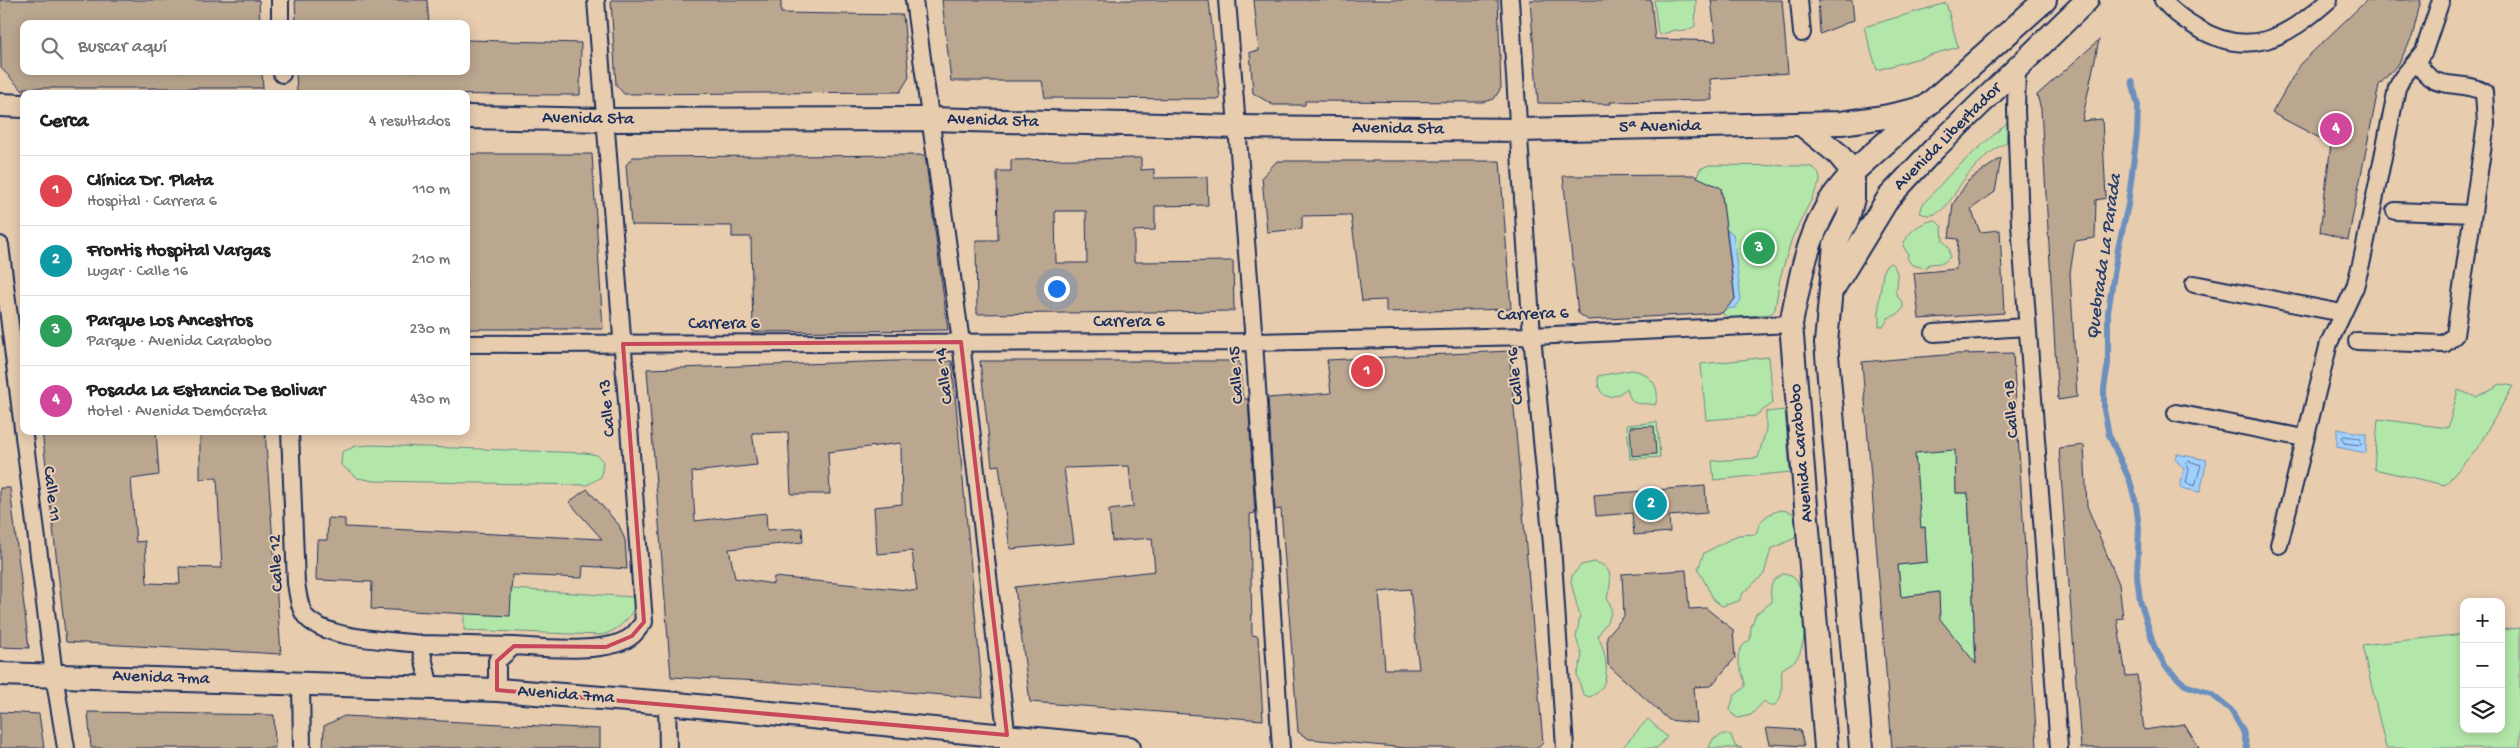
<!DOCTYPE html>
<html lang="es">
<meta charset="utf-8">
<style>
:root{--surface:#fff;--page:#f2f2f2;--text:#222;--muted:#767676;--line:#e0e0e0;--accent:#0b8043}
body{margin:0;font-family:"Gochi Hand",sans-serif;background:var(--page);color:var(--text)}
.controls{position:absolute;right:15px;bottom:15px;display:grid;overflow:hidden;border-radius:10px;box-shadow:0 2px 12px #0003}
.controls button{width:45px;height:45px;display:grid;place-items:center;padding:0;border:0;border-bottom:1px solid var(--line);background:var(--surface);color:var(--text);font:25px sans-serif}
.you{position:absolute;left:1056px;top:288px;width:18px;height:18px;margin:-12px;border:4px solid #fff;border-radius:50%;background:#1a73e8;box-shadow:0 0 0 8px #1a73e833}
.badge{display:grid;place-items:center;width:32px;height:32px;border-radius:50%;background:var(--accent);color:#fff;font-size:16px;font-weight:700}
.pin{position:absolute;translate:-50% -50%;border:2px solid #fff;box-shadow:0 1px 5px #0006}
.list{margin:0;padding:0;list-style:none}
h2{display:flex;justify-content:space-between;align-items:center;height:65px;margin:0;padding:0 20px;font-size:21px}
h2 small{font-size:16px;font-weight:400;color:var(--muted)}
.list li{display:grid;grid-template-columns:32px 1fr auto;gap:15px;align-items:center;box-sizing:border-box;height:70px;padding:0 20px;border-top:1px solid var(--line)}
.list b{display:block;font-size:19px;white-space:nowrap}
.list p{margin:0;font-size:16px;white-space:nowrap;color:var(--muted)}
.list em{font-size:16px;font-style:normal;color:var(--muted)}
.icon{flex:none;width:28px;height:28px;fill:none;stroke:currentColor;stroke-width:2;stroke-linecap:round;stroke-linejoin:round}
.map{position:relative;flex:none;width:2520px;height:748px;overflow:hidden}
.search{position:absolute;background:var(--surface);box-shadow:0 2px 12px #0003;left:20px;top:20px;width:450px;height:55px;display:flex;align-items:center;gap:12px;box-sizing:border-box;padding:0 18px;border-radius:10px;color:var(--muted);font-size:19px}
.panel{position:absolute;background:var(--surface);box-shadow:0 2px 12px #0003;left:20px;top:90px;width:450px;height:345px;border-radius:10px}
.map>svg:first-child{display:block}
</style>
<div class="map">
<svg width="2520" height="748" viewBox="0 0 2520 748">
<rect width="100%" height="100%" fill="#e7ccae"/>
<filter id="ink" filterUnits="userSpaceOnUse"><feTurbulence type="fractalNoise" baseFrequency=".02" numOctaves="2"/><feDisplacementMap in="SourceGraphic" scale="10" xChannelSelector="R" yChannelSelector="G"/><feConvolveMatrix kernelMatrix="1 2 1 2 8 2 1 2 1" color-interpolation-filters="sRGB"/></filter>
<g filter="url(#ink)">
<path fill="#b3e7a9" stroke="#678b84" d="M1654 0H1696L1695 26 1686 31 1674 30 1661 35 1658 33Z
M1946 3 1958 47 1877 70 1864 27Z
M2008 122 2006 143C1993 148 1974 167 1965 178 1954 192 1943 223 1920 213L1923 204 1951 173Z
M1709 165 1806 166C1816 167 1820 173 1820 182L1792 238 1780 278 1775 309 1771 314 1729 318 1722 313 1735 299 1721 188 1697 177 1700 169Z
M1935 220 1942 227 1943 241 1949 248 1950 257 1943 263 1929 264 1926 268 1912 265 1907 258 1908 254 1903 246C1907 232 1921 222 1935 220Z
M1890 263C1899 267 1899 284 1895 292L1903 304V309L1896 315 1888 318 1884 326H1879V300L1884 268Z
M1769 357 1773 403 1755 416 1706 420 1701 364Z
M1631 370C1648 371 1663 388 1655 405 1639 401 1632 410 1627 388 1611 402 1597 399 1598 376Z
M2501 384 2513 386 2478 447 2445 485 2374 469 2378 419 2448 428 2458 390 2476 397Z
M1785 410 1790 472 1714 480 1712 461 1758 458 1766 429V412Z
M1657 422 1660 457 1630 459 1627 425Z
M1955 426 1956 493H1968L1976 666 1940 627 1938 592 1901 597 1898 565 1927 562 1925 527 1900 530 1898 507 1919 505 1914 453Z
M373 445 585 453 597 455 603 462 601 477 587 485 374 481 358 478 341 465 342 452 356 446Z
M1782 510 1791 512C1799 520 1798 528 1795 538L1771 549 1764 574 1743 593 1739 601 1722 606 1714 600 1698 569 1704 553 1738 535 1756 534C1760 519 1767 513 1782 510Z
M1594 562C1614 566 1612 582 1607 598 1618 616 1605 621 1598 636 1607 655 1614 689 1589 697L1583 694 1577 675 1582 656 1576 637 1580 617 1571 582 1572 576 1581 565Z
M1783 574C1811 573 1809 641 1797 658 1793 663 1787 666 1782 669 1780 682 1786 694 1775 705H1769L1764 701 1751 715 1738 718 1733 715 1730 709 1734 696 1745 687C1746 672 1726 655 1750 640L1751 627 1756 614 1772 602C1769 589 1770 580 1783 574Z
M511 589 634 597V607C630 620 614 633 601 635L464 630V613Z
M2520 628V748H2386L2362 645 2464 634V729H2501V630Z
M1648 719 1667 737 1657 748H1622Z
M1724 734 1731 735 1735 746 1742 748H1709L1713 739Z"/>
<path fill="#a2d0fd" stroke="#6c90bd" d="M1727 230 1733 234 1741 300 1735 308 1726 309 1735 299Z
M2337 429 2366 434V453L2337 447Z
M2177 454 2207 460 2200 492 2180 488 2184 469 2175 459Z"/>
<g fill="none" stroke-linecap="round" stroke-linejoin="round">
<path stroke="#516f9e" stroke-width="1" d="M2345 436 2360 438 2361 445 2344 443 2342 438Z
M2189 461 2201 465 2195 486 2186 483 2189 469 2186 463Z"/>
<path stroke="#6c90bd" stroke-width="6" d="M2132 81 2138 106 2137 133 2128 205 2118 249 2108 312V364L2104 388V410L2109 435 2130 481 2136 504 2139 528 2137 576 2140 600 2154 646 2166 667 2185 685 2211 694 2231 710 2243 731 2247 748"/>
</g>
<path fill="#bba68f" stroke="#1b2f5e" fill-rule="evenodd" d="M0 0H259L260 24H24V71H262L263 88H24V92L1 68Z
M295 0H427L429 24H296Z
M611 0H781V13L903 15 909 77 900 92 624 94 616 85Z
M942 0H1209L1220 99 1045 98 1042 81H951Z
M1254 0H1498L1501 88 1494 99 1484 102 1305 101V105H1273L1253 93 1250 52 1259 51Z
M1530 0H1651L1655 39 1716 41 1711 0H1782L1788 73 1710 79 1712 100 1610 102 1611 104 1538 103Z
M1818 0H1852L1854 20 1820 34Z
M2367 0H2421L2412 37 2399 63 2379 85 2348 240 2320 232 2331 144 2272 113 2300 64Z
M466 40 581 43 580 95 297 94 296 71H466Z
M2099 40 2082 121 2102 119 2106 198 2096 200 2095 238 2075 241 2070 273 2077 397 2058 400 2041 109 2037 95Z
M466 154H592L603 329H466Z
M925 155 948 330 753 332 751 237H732V226L631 225 626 165 633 157Z
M1141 158V170L1154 169V178L1207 177 1208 205 1155 206V230L1134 231V262L1233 261 1234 311 977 314 976 240H998L997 171H1011V160ZM1055 211H1086L1087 263H1056Z
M2001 158 1995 192 1971 209 1980 232 2000 230 2004 313 1919 319 1914 273 1956 269 1958 239 1949 238 1953 204 1968 181Z
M1277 161H1500L1511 309 1386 312V300L1362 301 1351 215 1302 216V229L1267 232 1262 177Z
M1693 175 1721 188 1735 299 1722 313 1588 320 1578 313 1563 176Z
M1509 351 1543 743 1538 748H1406L1309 739 1298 732 1281 509 1275 510 1268 398 1331 393 1327 360ZM1410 589 1419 669H1385L1379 592Z
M2013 353 2037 748H1892L1862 362 1957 354ZM1955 450 1956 493H1968L1976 664 1940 619 1939 592 1901 597 1898 565 1927 562 1925 527 1921 528 1915 453Z
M896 361H952L983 698 762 681 671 677 647 369ZM788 432 791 494H830L828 452 901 443 902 504 874 507 877 554 912 551 917 591 774 577 773 584 735 578 729 549 803 542 802 528 767 530 766 513 695 521 692 472 757 465 752 433Z
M980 361H1239L1243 399H1248L1255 513 1250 514 1252 635 1258 636 1263 720 1030 702 1015 587 1155 571 1152 538 1112 541 1109 510 1133 507 1129 466 1064 468 1074 543 1010 549 999 465 992 466Z
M1654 426 1656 454 1632 456 1630 427Z
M42 431H156L159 475 131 479 136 542 145 541 147 583 180 584 179 567 222 568 217 478 200 479V431H265L281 654 66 642Z
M2084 445 2087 506 2119 584 2123 618 2117 619 2126 676 2137 675 2144 730 2184 724 2199 748H2081L2059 448Z
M1705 486 1707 513 1669 516 1670 532 1634 535 1632 513 1596 516 1594 495Z
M0 488H10L29 648 0 647Z
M587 489 619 525 625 540 627 569 583 566 582 578 512 575 510 616 371 609 372 582 316 580 317 540H327L328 518 345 519V527L602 539 569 502Z
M1686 570 1689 609 1706 608 1733 630 1735 658 1711 686 1694 687 1697 723 1669 720 1608 665 1607 636 1624 616 1622 574Z
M0 712 39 714 44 748H0Z
M88 712 274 715 275 748H91Z
M344 716 600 729V748H323L324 726Z
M1766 728 1800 730 1804 746 1770 744Z"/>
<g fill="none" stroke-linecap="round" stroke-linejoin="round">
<defs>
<path id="street" d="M280 0V24
M914 0 961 342 1008 748
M1227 0 1254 342 1281 748
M1510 0 1532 336 1552 544 1565 748
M1799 0 1802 33
M2163 0C2172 11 2184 20 2196 27 2249 60 2287 37 2329 0
M2017 67 2016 110 2020 224 2059 748
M282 71V74
M2395 211 2473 214
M0 245 54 675 66 748
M2194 284 2342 313
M1934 333 2026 327
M2357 341 2444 344 2455 335 2486 124 2484 92C2458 78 2432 95 2417 60
M466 344 1254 342 1532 336 1791 324
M2176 413 2304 438
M290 431 296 583C298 594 299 611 308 619 331 640 390 640 420 644L430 688
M2279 545 2329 343 2355 287 2362 260 2397 88 2402 78 2424 51 2441 0
M420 644 514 646
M301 683 302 748
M497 690V661L514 646C543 648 611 655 633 635 637 631 640 626 644 622L596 0
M667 703 668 748"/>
<path id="secondary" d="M0 105 24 106
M466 117 606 120 929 119 1238 127 1519 130 1841 123 1884 117 1924 108
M1801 124 1838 154 1853 172V198L1848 218 1835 244 1826 343 1861 748
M1834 287 1889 197 1934 149 2087 0
M0 674 497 690 667 703 1129 748
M1826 748 1791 324C1799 283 1806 243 1827 206 1833 194 1844 183 1853 172L2045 0"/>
</defs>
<use href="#street" stroke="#1b2f5e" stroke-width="20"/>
<use href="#secondary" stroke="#1b2f5e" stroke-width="26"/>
<use href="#street" stroke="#e7ccae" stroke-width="16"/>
<use href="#secondary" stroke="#e7ccae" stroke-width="22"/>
</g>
</g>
<path fill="none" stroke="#c8485b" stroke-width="4" stroke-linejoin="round" d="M961 342 1007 735 497 690V661L514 646 606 647 632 636 644 622 623 344Z"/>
<g text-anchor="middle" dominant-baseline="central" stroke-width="4" stroke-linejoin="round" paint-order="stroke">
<g font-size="18" fill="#1b2f5e" stroke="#e7ccae">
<text transform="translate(588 119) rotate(1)">Avenida 5ta</text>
<text transform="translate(993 121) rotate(2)">Avenida 5ta</text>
<text transform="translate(1660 127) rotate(-1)">5ª Avenida</text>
<text transform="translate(1398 129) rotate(1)">Avenida 5ta</text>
<text transform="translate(1948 137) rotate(-45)">Avenida Libertador</text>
<text transform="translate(1533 315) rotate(-2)">Carrera 6</text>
<text x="1129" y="322">Carrera 6</text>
<text x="724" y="324">Carrera 6</text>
<text transform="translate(1237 375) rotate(-94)">Calle 15</text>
<text transform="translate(945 376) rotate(-97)">Calle 14</text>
<text transform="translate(1516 376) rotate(-96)">Calle 16</text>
<text transform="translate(608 408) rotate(-95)">Calle 13</text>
<text transform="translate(2012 409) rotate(-94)">Calle 18</text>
<text transform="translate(1802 453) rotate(-95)">Avenida Carabobo</text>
<text transform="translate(51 494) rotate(83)">Calle 11</text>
<text transform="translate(277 563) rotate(-93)">Calle 12</text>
<text transform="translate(161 678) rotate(2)">Avenida 7ma</text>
<text transform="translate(566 695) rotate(4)">Avenida 7ma</text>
</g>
<g font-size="19" font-style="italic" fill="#283f6e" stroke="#e7ccae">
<text transform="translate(2105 257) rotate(-82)">Quebrada La Parada</text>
</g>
</g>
</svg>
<div class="controls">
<button>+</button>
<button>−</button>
<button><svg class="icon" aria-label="layers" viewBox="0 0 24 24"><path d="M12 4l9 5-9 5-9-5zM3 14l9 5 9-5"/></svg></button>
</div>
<div class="you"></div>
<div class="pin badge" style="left:1367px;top:371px;background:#e0444e">1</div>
<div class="pin badge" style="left:1651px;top:504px;background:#0f9aa8">2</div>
<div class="pin badge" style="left:1759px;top:248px;background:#2e9e5b">3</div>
<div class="pin badge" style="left:2336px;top:129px;background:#d1479c">4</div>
<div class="search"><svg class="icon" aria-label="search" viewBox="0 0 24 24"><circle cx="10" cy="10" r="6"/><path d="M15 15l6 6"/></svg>Buscar aquí</div>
<section class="panel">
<h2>Cerca<small>4 resultados</small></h2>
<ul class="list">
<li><span class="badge" style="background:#e0444e">1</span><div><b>Clínica Dr. Plata</b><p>Hospital · Carrera 6</p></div><em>110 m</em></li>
<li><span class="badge" style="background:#0f9aa8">2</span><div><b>Frontis Hospital Vargas</b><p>Lugar · Calle 16</p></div><em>210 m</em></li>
<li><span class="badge" style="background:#2e9e5b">3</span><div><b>Parque Los Ancestros</b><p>Parque · Avenida Carabobo</p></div><em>230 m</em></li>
<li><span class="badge" style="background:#d1479c">4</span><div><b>Posada La Estancia De Bolivar</b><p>Hotel · Avenida Demócrata</p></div><em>430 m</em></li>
</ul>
</section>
</div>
